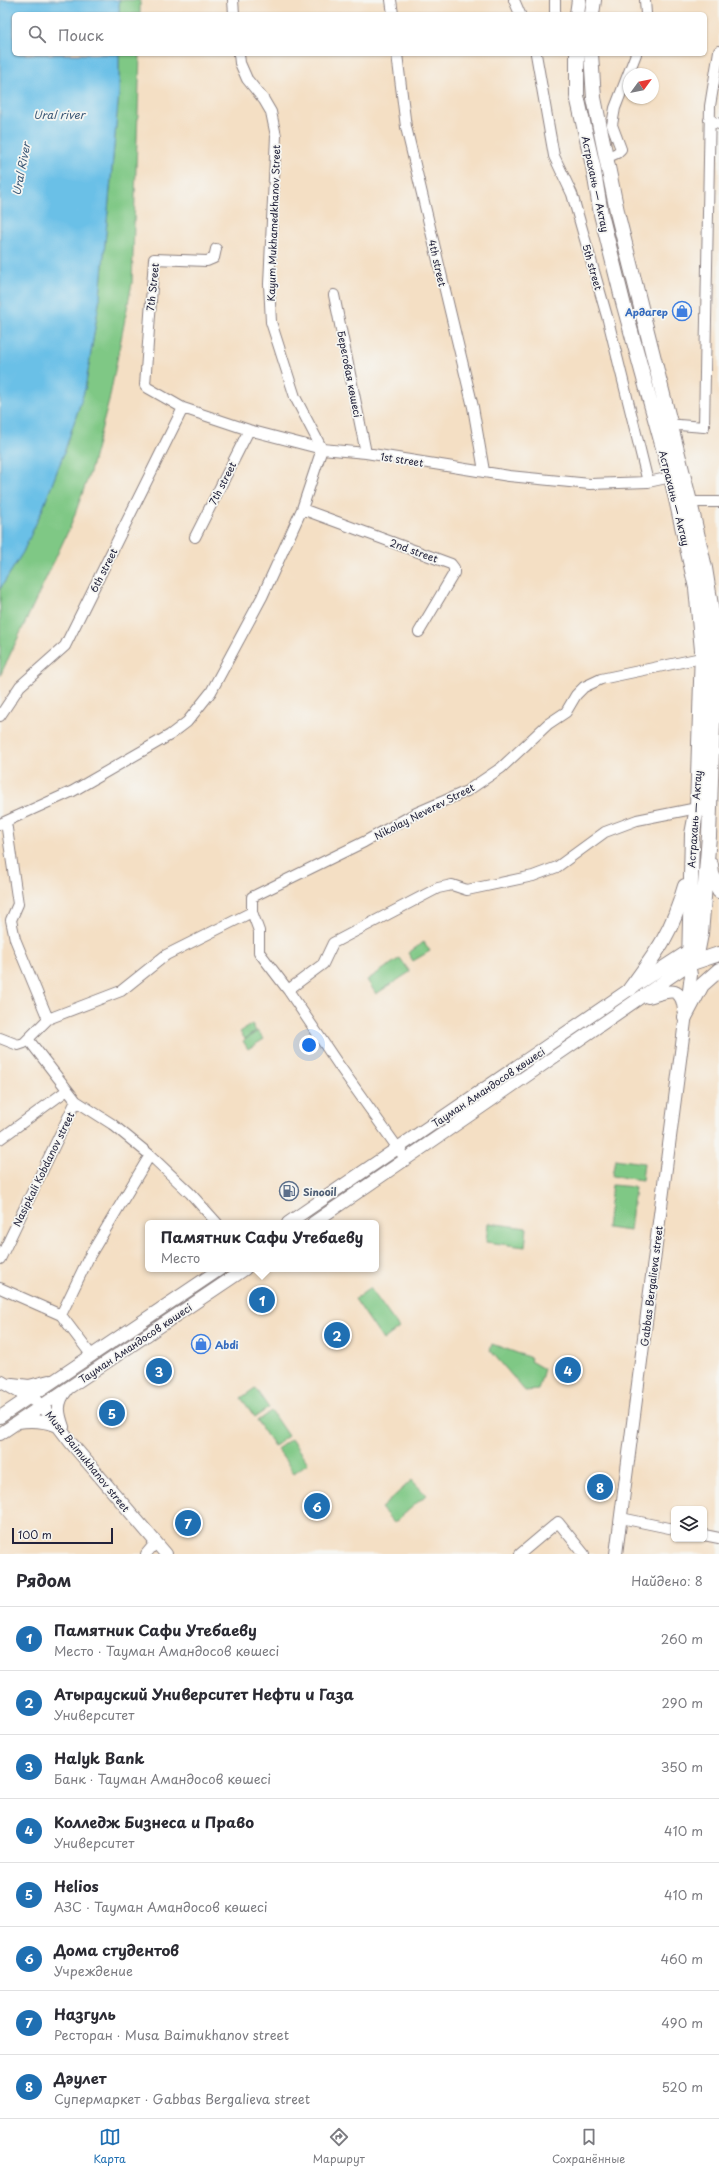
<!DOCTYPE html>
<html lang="ru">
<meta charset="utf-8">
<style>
:root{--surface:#fff;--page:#f2f2f3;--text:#2b2b33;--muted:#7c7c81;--line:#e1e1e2;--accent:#1f6fb2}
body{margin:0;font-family:"Playpen Sans",sans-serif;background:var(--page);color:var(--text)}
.controls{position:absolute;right:12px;bottom:12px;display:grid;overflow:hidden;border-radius:6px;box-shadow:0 1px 3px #0004}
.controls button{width:36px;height:36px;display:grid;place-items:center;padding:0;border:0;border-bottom:1px solid var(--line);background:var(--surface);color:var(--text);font:20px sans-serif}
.compass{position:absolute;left:623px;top:68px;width:36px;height:36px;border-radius:50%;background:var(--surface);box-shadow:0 1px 3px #0004;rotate:57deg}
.scale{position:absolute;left:12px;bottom:10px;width:101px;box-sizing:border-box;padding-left:4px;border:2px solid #22223b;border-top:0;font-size:11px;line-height:14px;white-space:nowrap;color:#22223b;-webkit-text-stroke:3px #f6f6f2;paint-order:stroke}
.you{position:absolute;left:309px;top:1045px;width:14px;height:14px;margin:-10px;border:3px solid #fff;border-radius:50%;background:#1a73e8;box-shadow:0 0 0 6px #1a73e833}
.badge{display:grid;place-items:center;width:26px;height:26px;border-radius:50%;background:var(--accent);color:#fff;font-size:13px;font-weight:700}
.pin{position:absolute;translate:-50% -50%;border:2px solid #fff;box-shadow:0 1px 4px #0006}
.popup{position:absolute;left:145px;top:1220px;width:234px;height:52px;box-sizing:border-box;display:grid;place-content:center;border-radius:6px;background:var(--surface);filter:drop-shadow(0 1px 3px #0005);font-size:13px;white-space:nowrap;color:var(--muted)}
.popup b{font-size:15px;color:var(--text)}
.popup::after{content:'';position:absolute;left:50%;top:100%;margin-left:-8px;border:8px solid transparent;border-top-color:var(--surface)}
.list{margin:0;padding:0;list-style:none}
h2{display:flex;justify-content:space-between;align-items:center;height:52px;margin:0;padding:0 16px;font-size:17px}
h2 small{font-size:13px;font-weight:400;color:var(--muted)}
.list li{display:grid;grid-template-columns:26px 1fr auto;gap:12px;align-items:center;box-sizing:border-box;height:64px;padding:0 16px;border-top:1px solid var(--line)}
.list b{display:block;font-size:15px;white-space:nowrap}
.list p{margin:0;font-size:13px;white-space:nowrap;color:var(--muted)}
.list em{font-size:13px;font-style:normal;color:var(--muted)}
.icon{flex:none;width:22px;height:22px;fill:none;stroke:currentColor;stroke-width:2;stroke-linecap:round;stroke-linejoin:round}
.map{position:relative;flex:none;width:719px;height:1554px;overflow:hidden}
.search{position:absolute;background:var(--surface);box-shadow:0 1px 3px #0004;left:12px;right:12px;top:12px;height:44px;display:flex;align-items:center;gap:10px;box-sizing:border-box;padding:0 14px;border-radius:6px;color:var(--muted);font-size:15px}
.sheet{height:564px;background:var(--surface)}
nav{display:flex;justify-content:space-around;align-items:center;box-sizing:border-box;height:56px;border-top:1px solid var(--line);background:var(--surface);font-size:11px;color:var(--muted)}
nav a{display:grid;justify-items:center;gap:2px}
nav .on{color:var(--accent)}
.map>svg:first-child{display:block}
</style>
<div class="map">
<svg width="719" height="1554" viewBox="0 0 719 1554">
<rect width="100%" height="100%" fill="#f6f6f2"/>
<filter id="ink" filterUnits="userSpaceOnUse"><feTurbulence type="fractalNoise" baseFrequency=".025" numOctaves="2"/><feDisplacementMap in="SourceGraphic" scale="8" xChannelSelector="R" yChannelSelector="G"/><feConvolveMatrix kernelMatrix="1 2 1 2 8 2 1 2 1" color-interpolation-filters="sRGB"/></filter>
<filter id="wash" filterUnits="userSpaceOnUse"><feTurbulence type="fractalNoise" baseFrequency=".012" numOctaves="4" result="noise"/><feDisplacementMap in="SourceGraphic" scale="16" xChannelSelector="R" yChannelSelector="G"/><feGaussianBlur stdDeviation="0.9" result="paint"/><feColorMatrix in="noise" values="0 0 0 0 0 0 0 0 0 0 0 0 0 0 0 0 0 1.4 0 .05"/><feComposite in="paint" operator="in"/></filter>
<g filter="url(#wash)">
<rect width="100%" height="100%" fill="#f4dfc4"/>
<path fill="#7fc885" stroke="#507560" d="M119 0H140V14H119Z
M119 54H140L132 283 109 401 90 472 71 525 0 676V589L23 552 43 508 64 453 85 389 100 297 119 93Z
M424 942 430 951 413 961 408 953Z
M400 958 410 972 376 994 367 980Z
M252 1024 256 1031 245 1039 240 1032Z
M258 1031 264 1039 248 1049 243 1041Z
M615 1159 644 1163 642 1180 612 1176Z
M612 1185 635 1187 630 1231 607 1228Z
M488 1223 527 1228 525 1247 486 1242Z
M370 1288 399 1328 383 1340 355 1299Z
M492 1344 531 1358 530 1361 544 1369 538 1390 525 1391 490 1350Z
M255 1388 269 1408 255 1417 241 1398Z
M271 1411 288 1436 274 1446 257 1421Z
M291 1439 308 1463 294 1473 277 1449Z
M412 1480 426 1495 394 1523 381 1508Z"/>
<path fill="#6bc0e7" stroke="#467191" d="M0 0H119V14H14V54H119V93L100 297 85 389 64 453 43 508 23 552 0 589Z"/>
</g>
<g filter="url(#ink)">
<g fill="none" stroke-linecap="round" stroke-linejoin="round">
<defs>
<path id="minor" d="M233 0 234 14
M391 0 393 14
M514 0 520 14
M645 0 646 14
M555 14V0
M397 54 406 127 473 407 484 471
M536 54 554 156 572 194 608 320 648 482
M709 120 719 124
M606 158 617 153 621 149 612 125 615 108 636 54
M216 249 214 258 207 261 154 259 145 385 148 388 183 408 249 430 322 449 366 453 509 476 590 484 648 482 676 476
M334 295 366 453
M666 424 704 427 710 106 719 51
M690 502H719
M302 509 451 564 454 568V573L419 632
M195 537 249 430
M0 716 20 686 65 646 183 408
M6 822 18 904 11 920 15 939 48 1019
M0 824 73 791 170 735 187 722 211 692 262 597 302 509 322 449 295 397 271 322 269 284 276 136 271 112 264 100 247 79 240 63 239 54
M288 990 323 964 333 943 438 888 452 885 467 890 533 876 557 867 605 832 637 820 697 808
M0 1038 18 1045 24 1043 48 1019 121 991 166 955 252 912
M28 1039 76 1101 112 1124 150 1155 190 1193 217 1223
M0 1139 66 1091
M402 1154 338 1064 288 990 259 952V931L252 912V897L364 842 416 813 467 791 501 768 548 724 566 712 576 695 584 687 601 679 701 658
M0 1259 76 1101
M0 1288 61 1315 92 1356
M61 1315 89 1257 150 1155
M621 1518 674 1529
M704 1535 719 1538
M146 1554 156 1542
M520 1554 558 1522 584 1554"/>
<path id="major" d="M648 997C667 992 681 983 684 1010
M288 1223 630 989 688 951
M313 1223 689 964 691 975 616 1554
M0 1381 42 1405 71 1443 166 1554
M12 1384 29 1386 49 1381
M0 1417 220 1269
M18 1422C32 1420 45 1421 58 1426
M63 1427C58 1413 56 1403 66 1391
M0 1434 245 1269"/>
<path id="highway" d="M577 14 579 0
M592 14 594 0
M577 54V96L593 166 601 214 624 306 671 477 696 588 702 650 697 808 692 834 689 964 719 954
M591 54 594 98 618 216 690 502 705 568 713 618 715 667 709 836 701 934 696 960
M711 865 712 874 719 891
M630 989C658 951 672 932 685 886
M685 1017 702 985 719 970"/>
</defs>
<use href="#minor" stroke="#8b8080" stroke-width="12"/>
<use href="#major" stroke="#8b8080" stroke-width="14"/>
<use href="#highway" stroke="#8b8080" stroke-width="16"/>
<use href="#minor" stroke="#fff" stroke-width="10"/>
<use href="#major" stroke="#fff" stroke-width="12"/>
<use href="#highway" stroke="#fff" stroke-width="14"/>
</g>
</g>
<defs>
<symbol id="shop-ring" viewBox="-11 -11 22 22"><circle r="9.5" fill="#f6f6f2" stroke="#3f7fe0" stroke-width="1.5"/><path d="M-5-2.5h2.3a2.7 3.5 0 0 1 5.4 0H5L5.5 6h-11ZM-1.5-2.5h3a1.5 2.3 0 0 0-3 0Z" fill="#3f7fe0"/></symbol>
<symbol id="fuel-ring" viewBox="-11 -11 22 22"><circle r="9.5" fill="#f6f6f2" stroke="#5c6f8a" stroke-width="1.5"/><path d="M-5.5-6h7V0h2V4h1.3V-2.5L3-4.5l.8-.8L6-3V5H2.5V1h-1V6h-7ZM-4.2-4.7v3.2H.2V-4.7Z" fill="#5c6f8a"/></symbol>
</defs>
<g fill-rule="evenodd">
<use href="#shop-ring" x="671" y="300" width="22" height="22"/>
<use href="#fuel-ring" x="278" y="1180" width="22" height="22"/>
<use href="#shop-ring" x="190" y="1333" width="22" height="22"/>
</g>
<g text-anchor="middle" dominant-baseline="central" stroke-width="3.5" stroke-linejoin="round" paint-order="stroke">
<g font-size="10" fill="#22223b" stroke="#f6f6f2">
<text transform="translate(596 184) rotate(78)">Астрахань — Актау</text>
<text transform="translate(273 223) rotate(-88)">Kayum Mukhamedkhanov Street</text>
<text transform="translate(438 263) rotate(77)">4th street</text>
<text transform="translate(593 267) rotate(74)">5th street</text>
<text transform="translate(152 287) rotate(-84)">7th Street</text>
<text transform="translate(350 374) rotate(79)">Береговая көшесі</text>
<text transform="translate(402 459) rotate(9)">1st street</text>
<text transform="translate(222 483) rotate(-63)">7th street</text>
<text transform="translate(675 498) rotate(76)">Астрахань — Актау</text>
<text transform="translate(414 550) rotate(20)">2nd street</text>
<text transform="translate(103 570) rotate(-63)">6th street</text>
<text transform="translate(424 811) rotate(-27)">Nikolay Neverev Street</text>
<text transform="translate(694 819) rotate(-86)">Астрахань — Актау</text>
<text transform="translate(488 1087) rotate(-34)">Тауман Амандосов көшесі</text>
<text transform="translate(43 1169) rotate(-64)">Nasipkali Kobdanov street</text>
<text transform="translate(651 1286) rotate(-83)">Gabbas Bergalieva street</text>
<text transform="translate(135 1343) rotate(-34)">Тауман Амандосов көшесі</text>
<text transform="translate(88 1461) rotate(51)">Musa Baimukhanov street</text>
</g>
<g font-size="10" font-weight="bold" fill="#366cbe" stroke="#f6f6f2" text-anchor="end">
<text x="668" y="311">Ардагер</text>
<text x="215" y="1344" text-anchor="start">Abdi</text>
</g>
<g font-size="10" font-weight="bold" fill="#4e5e75" stroke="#f6f6f2" text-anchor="start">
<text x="303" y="1191">Sinooil</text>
</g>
<g font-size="11" font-style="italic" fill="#3c5977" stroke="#f6f6f2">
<text x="59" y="114">Ural river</text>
<text transform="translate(21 169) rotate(-79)">Ural River</text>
</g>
</g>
</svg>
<div class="controls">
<button><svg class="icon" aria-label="layers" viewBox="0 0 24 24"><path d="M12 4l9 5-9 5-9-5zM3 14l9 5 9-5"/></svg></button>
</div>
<svg class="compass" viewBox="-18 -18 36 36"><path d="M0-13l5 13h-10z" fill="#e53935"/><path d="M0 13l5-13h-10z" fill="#7c7c81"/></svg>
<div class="scale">100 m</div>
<div class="you"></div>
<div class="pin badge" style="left:262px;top:1300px">1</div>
<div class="popup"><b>Памятник Сафи Утебаеву</b>Место</div>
<div class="pin badge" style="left:337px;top:1335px">2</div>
<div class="pin badge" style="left:159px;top:1371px">3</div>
<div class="pin badge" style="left:568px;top:1370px">4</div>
<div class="pin badge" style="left:112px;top:1413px">5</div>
<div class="pin badge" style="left:317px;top:1506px">6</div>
<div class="pin badge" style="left:188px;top:1523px">7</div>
<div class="pin badge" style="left:600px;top:1487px">8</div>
<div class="search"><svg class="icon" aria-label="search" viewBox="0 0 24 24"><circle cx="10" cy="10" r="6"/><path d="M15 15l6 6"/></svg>Поиск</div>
</div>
<section class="sheet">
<h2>Рядом<small>Найдено: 8</small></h2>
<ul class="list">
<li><span class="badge">1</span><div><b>Памятник Сафи Утебаеву</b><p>Место · Тауман Амандосов көшесі</p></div><em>260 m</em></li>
<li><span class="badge">2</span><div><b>Атырауский Университет Нефти и Газа</b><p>Университет</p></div><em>290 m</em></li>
<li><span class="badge">3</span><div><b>Halyk Bank</b><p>Банк · Тауман Амандосов көшесі</p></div><em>350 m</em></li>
<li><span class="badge">4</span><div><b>Колледж Бизнеса и Право</b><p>Университет</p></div><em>410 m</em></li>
<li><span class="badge">5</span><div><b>Helios</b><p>АЗС · Тауман Амандосов көшесі</p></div><em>410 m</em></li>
<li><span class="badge">6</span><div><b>Дома студентов</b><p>Учреждение</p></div><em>460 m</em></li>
<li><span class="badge">7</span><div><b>Назгуль</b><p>Ресторан · Musa Baimukhanov street</p></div><em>490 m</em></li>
<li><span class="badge">8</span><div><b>Дәулет</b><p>Супермаркет · Gabbas Bergalieva street</p></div><em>520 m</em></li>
</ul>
</section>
<nav>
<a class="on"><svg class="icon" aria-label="map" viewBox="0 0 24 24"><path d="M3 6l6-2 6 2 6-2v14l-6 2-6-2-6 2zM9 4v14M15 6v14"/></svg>Карта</a>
<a><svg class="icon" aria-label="directions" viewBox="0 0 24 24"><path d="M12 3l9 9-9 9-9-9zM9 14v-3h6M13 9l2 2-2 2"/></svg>Маршрут</a>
<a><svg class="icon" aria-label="saved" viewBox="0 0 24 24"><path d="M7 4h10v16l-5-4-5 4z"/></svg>Сохранённые</a>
</nav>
